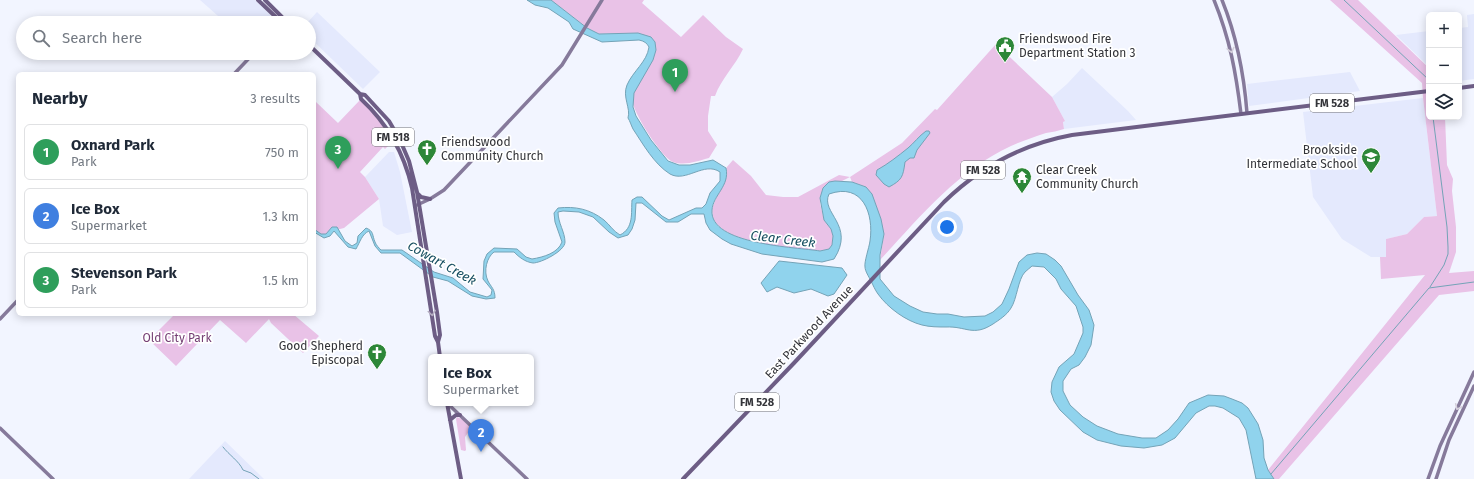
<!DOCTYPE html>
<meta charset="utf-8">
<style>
:root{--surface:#fff;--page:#f6f6f7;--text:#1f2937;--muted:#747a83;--line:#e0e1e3;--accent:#2d8738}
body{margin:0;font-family:"Fira Sans",sans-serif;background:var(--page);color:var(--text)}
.controls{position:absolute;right:12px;top:12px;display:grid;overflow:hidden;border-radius:6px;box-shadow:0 2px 10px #0003}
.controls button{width:36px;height:36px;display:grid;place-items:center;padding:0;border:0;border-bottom:1px solid var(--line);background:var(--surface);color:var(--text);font:20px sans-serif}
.you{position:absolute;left:947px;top:227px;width:14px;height:14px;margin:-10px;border:3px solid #fff;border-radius:50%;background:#1a73e8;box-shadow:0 0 0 6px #1a73e833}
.badge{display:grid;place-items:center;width:26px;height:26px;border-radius:50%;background:var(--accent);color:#fff;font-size:13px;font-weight:700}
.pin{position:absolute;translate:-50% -33px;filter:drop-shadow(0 1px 2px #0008)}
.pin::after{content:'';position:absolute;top:21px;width:14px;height:12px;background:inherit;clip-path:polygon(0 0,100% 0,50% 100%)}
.popup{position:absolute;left:428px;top:354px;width:106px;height:52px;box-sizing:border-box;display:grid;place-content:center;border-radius:6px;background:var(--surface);filter:drop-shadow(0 1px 3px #0005);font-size:13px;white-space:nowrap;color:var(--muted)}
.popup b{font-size:15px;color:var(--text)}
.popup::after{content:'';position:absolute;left:50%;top:100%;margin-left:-8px;border:8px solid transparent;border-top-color:var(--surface)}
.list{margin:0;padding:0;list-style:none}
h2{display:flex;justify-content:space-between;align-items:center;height:52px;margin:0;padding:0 16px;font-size:17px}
h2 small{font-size:13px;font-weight:400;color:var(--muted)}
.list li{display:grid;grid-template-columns:26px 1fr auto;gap:12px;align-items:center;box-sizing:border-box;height:56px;margin:0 8px 8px;padding:0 8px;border:1px solid var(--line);border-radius:6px}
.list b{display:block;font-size:15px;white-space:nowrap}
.list p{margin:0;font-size:13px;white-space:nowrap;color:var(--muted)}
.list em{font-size:13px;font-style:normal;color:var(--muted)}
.icon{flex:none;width:22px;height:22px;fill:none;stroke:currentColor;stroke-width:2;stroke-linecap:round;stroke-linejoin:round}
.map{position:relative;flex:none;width:1474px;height:479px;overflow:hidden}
.search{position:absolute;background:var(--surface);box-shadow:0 2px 10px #0003;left:16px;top:16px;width:300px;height:44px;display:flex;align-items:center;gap:10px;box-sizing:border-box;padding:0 14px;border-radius:22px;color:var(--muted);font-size:15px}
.panel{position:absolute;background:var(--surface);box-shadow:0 2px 10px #0003;left:16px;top:72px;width:300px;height:244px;border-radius:6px}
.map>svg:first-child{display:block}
</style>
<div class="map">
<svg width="1474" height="479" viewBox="0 0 1474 479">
<rect width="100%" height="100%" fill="#f2f5ff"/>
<path fill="#e4e9fd" d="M200 0H255L279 23H226Z
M317 12 380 72 363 89 309 37V23H307Z
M1474 14V79L1459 81V28L1468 27 1467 15Z
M1429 31V67L1396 35Z
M1082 68 1128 111 1136 120 1064 129 1063 121H1065L1052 97 1067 84Z
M1350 72 1360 91 1249 106 1247 84Z
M1423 98 1437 216 1424 217 1407 234 1386 239V257H1371L1342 239 1313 197 1303 112Z
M389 152H394L400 172 412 232 397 235 383 226 379 199 365 177Z
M225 441 264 479H189Z"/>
<path fill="#e9c2e7" d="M551 0H644L642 3 681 37 703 15 726 37 743 49C735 66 721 79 715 96H711L708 116V131L717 145 709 158C698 161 685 166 673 162 662 158 630 109 632 97 636 76 658 64 655 42L638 33 599 34 587 28Z
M1330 0H1358L1429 68V117H1445L1447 165 1453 179 1452 191 1456 227V252L1449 273 1474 271V291L1439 295 1279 479H1274L1268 470 1425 275 1381 279 1380 257H1386V239L1407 234 1424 217 1437 216 1423 98 1422 83Z
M996 44 1052 97 1065 121 1063 122 1064 129C1058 131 1052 132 1046 133 1034 137 1022 141 1011 146 957 171 920 217 880 260L884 234 866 187 852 182 850 177 842 181H835L823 188 820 198V203L824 220 831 229 833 236 832 245 829 249 820 251C796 247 703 245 713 206L727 171 726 168 733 160 751 176 766 195 783 197H798L839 175 850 177 902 143 935 109 937 110Z
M360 100 371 110 392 139V142L385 149 383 147 360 172 365 177 379 199 344 228 332 231 329 235H322L314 230V105L316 102 338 123Z
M175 314H293L319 336 303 353 271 323 269 319 246 343 220 320 176 366 149 340Z
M457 417 462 419 470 427V430L465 437 466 450 465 451 461 450 456 419Z"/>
<path fill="#90d3ed" stroke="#74a3b7" d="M527 0H551L587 28 599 34 638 33 651 37 655 42 656 50 653 60 634 93 633 107 636 116 651 140 668 161 679 165H690L713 160 726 168C730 186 713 195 712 210 709 245 797 247 820 251L829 249 832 245 833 236 831 229 824 220 820 198 823 188 829 182 835 181 852 182 866 187 872 194 881 219 884 234 880 255V279L894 296 910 306 923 312 937 314H948L964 317 985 316 993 312 1002 304 1009 289 1019 262 1027 255 1037 253 1046 254 1055 260 1061 266 1078 295 1089 310 1094 325 1091 345 1085 357 1079 365 1071 369 1063 381V391L1070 405 1083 417 1097 426 1118 434 1142 438H1156L1168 430 1178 419 1189 403 1208 395 1224 396 1232 399 1242 403 1248 408 1258 424 1263 440 1264 458 1268 470 1274 479H1256L1246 430 1239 418 1223 408 1215 406H1209L1196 413 1175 438 1162 445 1144 448 1121 446 1097 440 1083 432 1060 410 1054 401 1051 392 1052 382 1059 367 1074 354 1083 333V327L1076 306 1061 289 1056 279 1044 267 1032 266C1030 268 1027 270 1025 272 1018 279 1017 299 1011 308 1007 315 999 320 993 324 973 337 966 326 946 327 938 327 930 327 922 325 906 321 888 308 878 294 875 290 873 285 871 281 869 277 865 271 865 267 864 262 869 248 870 241 874 214 863 182 829 194 820 213 856 225 834 259L822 262 762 254 731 244 722 239 710 230 706 223 704 214H691L678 222H666L642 203H636L635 220 632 229 628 235 618 238 609 232 593 217 579 212 563 211 558 212C558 223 565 232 565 242 565 251 541 263 533 263 525 262 519 257 514 252H494C487 257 483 271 488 281 491 287 495 289 495 298L486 299 472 296 448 281 433 277 400 253H381L375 246 369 231C362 234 360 242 356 249L348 247 334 231 330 236 324 238 314 232V229L321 234H326L332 227H337L345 241 352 246 357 243 358 236 366 228C374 231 372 235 375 242 376 245 379 248 381 250H402L434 272 453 278 470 292 487 297 491 295 492 290 483 279 484 261 487 254 494 248 517 249 526 257 532 259C544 257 558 253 562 242L555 222 554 213 558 208C575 206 590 209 604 220 610 225 613 231 620 235 634 228 631 213 632 200L637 197H642L662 216 669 220 696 208H702L706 204 710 193 720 181V172C704 161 686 183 670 174 654 164 643 144 633 129 631 125 630 121 628 118 631 108 622 97 627 85 633 71 647 62 649 47 647 43 644 41 639 40L602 42 573 29 569 22 548 8 535 5Z
M926 131H929L930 133 917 150 914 158H910L905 162C903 177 902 180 889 187L884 184 876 175 877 170C888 164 898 156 908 148 914 143 919 136 926 131Z
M779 261 842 268 847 275 834 294 828 296 811 289 794 293 777 287 767 292 761 283Z"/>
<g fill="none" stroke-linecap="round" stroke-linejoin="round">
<path stroke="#74a3b7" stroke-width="1" d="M1344 0 1429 80V83
M1430 287 1444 265 1448 254V247L1447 227 1433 117
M223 447C229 455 239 461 243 470L251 473 259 479
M1271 474 1429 288 1474 282"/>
<path stroke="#867a9b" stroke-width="3.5" d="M1214 0C1230 39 1236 73 1241 114
M1222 0C1237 37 1244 74 1247 113
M234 74 254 53
M417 205 430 199 444 190 562 65 602 0
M0 319 18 300
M447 403 527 479
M0 428 53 479
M1428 479 1440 446 1474 372
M1436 479 1449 440 1474 386"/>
<path stroke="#6d5d85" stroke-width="4" d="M258 0 280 21 284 22
M265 0 282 17 286 23
M309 45 360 94 361 99C388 124 404 153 412 188L435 336 438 342
M1459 88 1474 86
M360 94 365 95 389 121 400 140 409 161 417 192 437 312 440 335 438 342 440 357
M418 194 421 197 430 199
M447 403 461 479
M450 420 456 415H460
M683 479 794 363 944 202C980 167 1023 144 1072 135L1429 91"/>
</g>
<defs><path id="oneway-chevron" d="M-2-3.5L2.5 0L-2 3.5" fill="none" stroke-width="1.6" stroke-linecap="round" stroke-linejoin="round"/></defs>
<g stroke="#d5d0dc">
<use href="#oneway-chevron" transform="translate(1231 50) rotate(77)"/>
<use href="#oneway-chevron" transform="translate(1458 407) rotate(115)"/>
</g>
<use stroke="#b6aec2" href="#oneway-chevron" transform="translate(432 313) rotate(82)"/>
<defs>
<symbol id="civic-pin" viewBox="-11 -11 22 30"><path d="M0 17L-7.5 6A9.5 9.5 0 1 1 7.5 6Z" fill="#2d8738" stroke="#fff"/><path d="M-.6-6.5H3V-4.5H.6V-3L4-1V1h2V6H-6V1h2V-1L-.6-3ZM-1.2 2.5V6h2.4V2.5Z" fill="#fff"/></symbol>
<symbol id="church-pin" viewBox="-11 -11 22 30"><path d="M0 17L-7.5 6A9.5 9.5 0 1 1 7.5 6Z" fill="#2d8738" stroke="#fff"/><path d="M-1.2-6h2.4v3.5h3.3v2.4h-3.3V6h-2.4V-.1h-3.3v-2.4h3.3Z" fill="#fff"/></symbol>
<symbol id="school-pin" viewBox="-11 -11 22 30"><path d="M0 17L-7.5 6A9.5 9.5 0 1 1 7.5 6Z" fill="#2d8738" stroke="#fff"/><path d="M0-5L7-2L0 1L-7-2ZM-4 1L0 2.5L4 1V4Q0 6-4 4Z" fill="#fff"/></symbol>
<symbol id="temple-pin" viewBox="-11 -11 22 30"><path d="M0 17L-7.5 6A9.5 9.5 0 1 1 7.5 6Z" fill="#2d8738" stroke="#fff"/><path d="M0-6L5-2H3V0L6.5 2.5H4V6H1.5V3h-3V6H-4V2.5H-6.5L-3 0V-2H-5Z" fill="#fff"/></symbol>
</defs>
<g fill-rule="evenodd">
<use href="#civic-pin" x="994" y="35" width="22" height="30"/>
<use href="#church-pin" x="416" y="138" width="22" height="30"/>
<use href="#school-pin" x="1360" y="146" width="22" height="30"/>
<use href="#temple-pin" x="1011" y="166" width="22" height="30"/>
<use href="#church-pin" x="366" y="342" width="22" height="30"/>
</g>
<g text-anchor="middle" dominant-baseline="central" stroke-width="3.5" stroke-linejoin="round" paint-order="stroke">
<g fill="#fff" stroke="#707174" stroke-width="1">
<rect x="1310" y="94" width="44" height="18" rx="3"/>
<rect x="372" y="128" width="42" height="18" rx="3"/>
<rect x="961" y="161" width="44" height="18" rx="3"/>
<rect x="735" y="393" width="44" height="18" rx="3"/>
</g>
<g font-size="11" font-weight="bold" fill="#333439">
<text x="1332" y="103">FM 528</text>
<text x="393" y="137">FM 518</text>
<text x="983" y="170">FM 528</text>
<text x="757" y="402">FM 528</text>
</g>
<g font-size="12" fill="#333439" stroke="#fff" text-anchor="start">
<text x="1019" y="39">Friendswood Fire<tspan x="1019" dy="14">Department Station 3</tspan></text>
<text x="441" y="142">Friendswood<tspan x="441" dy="14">Community Church</tspan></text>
<text x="1357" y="150" text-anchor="end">Brookside<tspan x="1357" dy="14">Intermediate School</tspan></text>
<text x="1036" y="170">Clear Creek<tspan x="1036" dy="14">Community Church</tspan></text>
<text x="363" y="346" text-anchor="end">Good Shepherd<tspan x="363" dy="14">Episcopal</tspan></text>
</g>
<g font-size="12" fill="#333439" stroke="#fff">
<text transform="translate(809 332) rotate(-47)">East Parkwood Avenue</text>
</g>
<g font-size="12" fill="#753f74" stroke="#fff">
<text x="177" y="338">Old City Park</text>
</g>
<g font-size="13" font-style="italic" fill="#174f61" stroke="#fff">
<text transform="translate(783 239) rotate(7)">Clear Creek</text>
<text transform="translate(442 263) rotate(29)">Cowart Creek</text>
</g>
</g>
</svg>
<div class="controls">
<button>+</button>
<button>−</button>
<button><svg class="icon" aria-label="layers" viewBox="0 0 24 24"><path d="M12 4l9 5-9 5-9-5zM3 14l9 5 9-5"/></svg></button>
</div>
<div class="you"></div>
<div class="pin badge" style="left:675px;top:92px;background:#2e9e5b">1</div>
<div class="pin badge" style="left:481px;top:452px;background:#3f7fe0">2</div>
<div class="popup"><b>Ice Box</b>Supermarket</div>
<div class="pin badge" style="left:338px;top:169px;background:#2e9e5b">3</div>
<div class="search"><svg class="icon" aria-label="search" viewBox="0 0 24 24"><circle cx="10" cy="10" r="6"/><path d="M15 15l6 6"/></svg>Search here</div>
<section class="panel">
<h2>Nearby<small>3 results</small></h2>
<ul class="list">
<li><span class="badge" style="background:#2e9e5b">1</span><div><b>Oxnard Park</b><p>Park</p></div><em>750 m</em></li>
<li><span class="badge" style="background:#3f7fe0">2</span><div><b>Ice Box</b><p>Supermarket</p></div><em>1.3 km</em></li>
<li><span class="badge" style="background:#2e9e5b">3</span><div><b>Stevenson Park</b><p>Park</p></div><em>1.5 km</em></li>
</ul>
</section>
</div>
